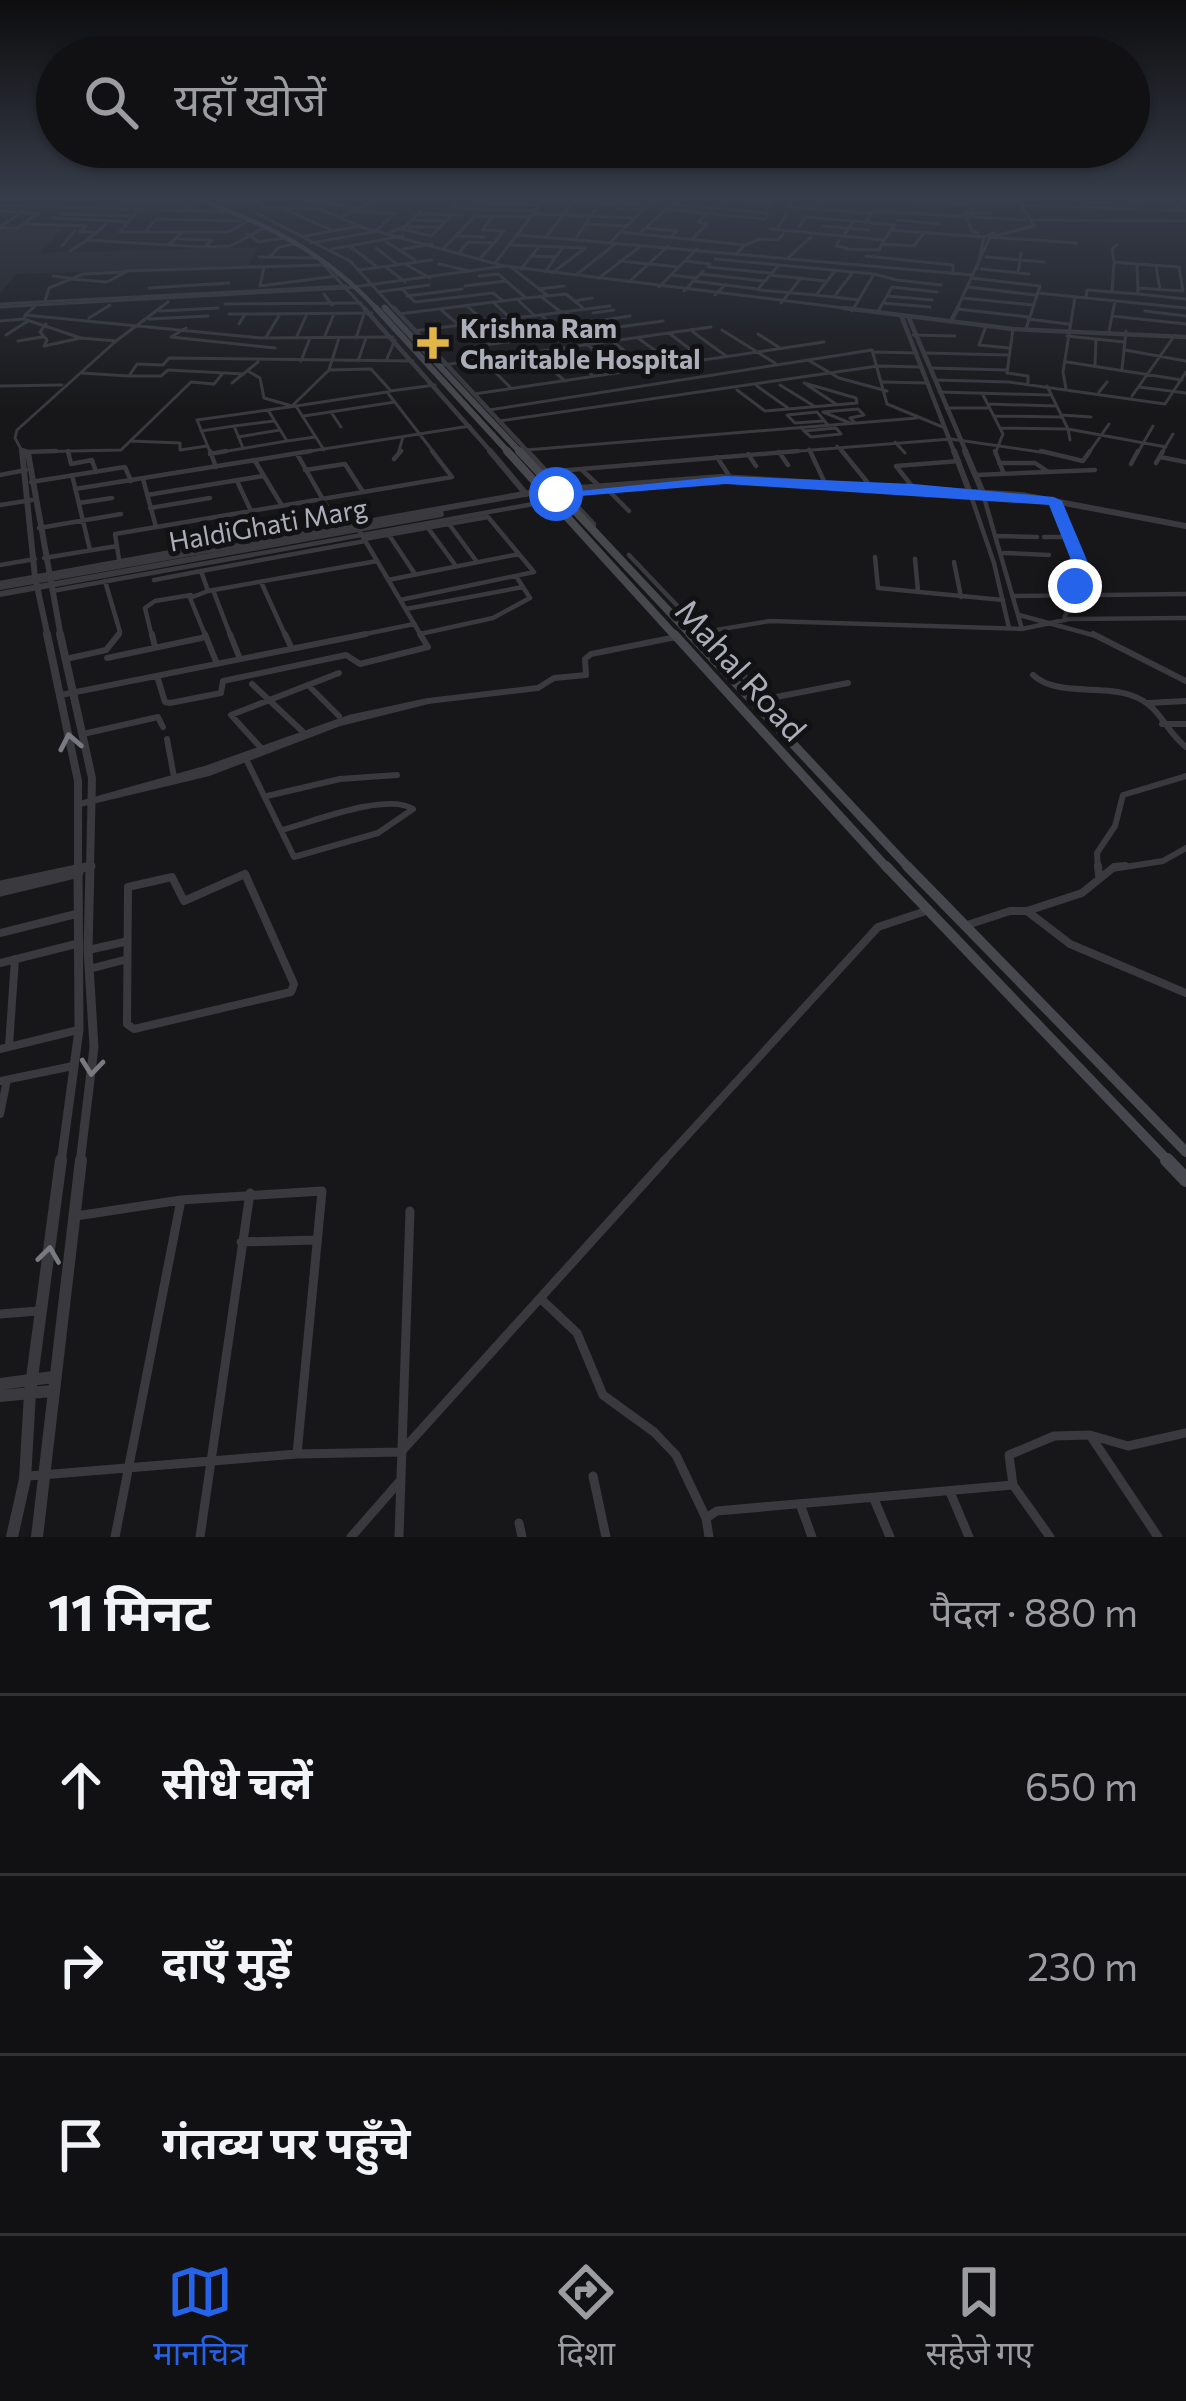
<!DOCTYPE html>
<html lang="hi">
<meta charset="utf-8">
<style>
:root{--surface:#111113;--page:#1a1a1c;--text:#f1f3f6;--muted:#9c9da0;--line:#303133;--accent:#2563eb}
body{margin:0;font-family:Commissioner,"Noto Sans Devanagari",sans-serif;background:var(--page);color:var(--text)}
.stop{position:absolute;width:36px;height:36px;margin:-27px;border:9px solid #2563eb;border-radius:50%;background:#fff}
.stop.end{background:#2563eb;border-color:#fff;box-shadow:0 3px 12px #0008}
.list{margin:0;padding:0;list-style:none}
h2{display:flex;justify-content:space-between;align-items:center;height:156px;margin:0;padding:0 48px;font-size:51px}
h2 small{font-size:39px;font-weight:400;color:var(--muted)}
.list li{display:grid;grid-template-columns:78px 1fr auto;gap:36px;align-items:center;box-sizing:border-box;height:180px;padding:0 48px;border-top:3px solid var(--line)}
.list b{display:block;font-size:45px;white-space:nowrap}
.list em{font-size:39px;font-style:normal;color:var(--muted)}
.icon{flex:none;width:66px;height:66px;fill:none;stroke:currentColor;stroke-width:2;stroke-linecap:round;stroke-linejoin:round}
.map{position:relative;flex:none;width:1186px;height:1537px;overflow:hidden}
.search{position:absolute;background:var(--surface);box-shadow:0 3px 9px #0004;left:36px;right:36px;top:36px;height:132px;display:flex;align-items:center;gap:30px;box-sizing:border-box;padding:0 42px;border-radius:66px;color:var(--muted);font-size:45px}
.sheet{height:696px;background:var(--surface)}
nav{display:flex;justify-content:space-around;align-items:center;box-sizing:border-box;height:168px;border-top:3px solid var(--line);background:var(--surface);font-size:33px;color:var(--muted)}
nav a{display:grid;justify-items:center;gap:6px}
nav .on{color:var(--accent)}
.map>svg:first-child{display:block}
</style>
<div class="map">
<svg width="1186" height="1537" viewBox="0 0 1186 1537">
<rect width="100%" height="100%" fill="#171719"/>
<path fill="#232326" d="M63 228 40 253 258 247 248 267 17 274 0 293V229Z"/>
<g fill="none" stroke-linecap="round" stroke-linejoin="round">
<path stroke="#39393e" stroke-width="3" d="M54 197 195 203 181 212
M282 197 361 208 378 198
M619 197 677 199
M708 197 727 198
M792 197 788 207 870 213
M824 197 836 198
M884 197 969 204 975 213
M1162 197 1183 210
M1181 197 1186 201
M350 198H374
M727 198 772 202 765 211
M518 199 648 205 635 218
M215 202 273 199
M474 203 540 205
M970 203 1013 202
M1081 203H1113L1109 197
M672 204 764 213 768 215 765 219
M0 205 230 212
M1022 205 1186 211
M282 208 333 231
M452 208 536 211
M452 208 460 197
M618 209 643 210
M666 209 765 219
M0 211 38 213
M136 213 120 232H228L251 220
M62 214 131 216
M418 214 463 215
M536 214 563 215 574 201
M476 216 532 217
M55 218 129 222
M340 218 352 211 395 213 377 230
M413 220 445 221
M897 220 940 224
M1032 220 1186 221
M866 222 873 211 1026 220
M25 224 86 226 80 232H92
M106 224 87 240 168 245 183 232
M585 224 627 226
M823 226 868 230
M0 227 22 212
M409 227H438
M799 227 805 217 854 221
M0 228H18L38 213
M646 228 677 231 672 236
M401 229 431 236 452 215
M770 229 884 240 879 250 846 249
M777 230 786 214
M890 230 984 237
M145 232 156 219 242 221
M390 232 405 227 420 211
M640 233 677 199
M978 233 972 231 965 213H990
M247 234 259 242 283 238
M519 235 973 275
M305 236 360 226
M456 236 484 237
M843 236 854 221 895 225 884 240
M546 237 563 215 635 218 620 232
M990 237 1077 243
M576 238 600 203
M692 239 707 224 698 222 707 213
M385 241 415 260
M612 241 620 232 745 245 737 253
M839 241 836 246 847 248
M311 243 379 231
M883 244 914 246 924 233
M170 245 205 247 212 240 179 239
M511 245 585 248
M745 245 760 239 778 240 783 234
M62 246 74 232
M208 247 230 246 264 228
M351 247 377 267
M376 248 397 264
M444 248 475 216
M332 249 403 236
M403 249 432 244
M70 251 87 240
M459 253 468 242 492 243
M532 256 556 257
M866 256 953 265V274
M259 257 317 258
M270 257 279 247 294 244
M986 257 1044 262
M788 258 811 237
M480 259 504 231 482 230 493 216
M620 261 679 267
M685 261 710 264
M1114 262 1112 249 1117 245
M1114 262 1137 264 1138 294 1112 292Z
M495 263 544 200
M439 264 470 271
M1137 264 1179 267 1183 291 1138 288
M407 265 430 278
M779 265 853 272 834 297 816 295 835 271
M1156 266 1160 290
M264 267 260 286 337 276
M386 267 405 282
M511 267 547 295
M708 267 770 273
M521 269 538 248
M981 269 1029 274
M359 270 432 260
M125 271 324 265
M545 272 563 247
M552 273 584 249
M1018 273 1021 253
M700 274 765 281
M874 274 897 280
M576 275 615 244
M671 275 696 278
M770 275 826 281
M53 276 69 278
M599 278 641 246
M971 278 1040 286 1026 329
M897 280 941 285
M693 281 758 289 779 265 715 259
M629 282 668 246
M465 286 506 281
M659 287 697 249
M968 287 1036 295
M149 288 229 283
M402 289 415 302 493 293 503 301
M539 289 564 286
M760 290 816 295
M684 291 703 271
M378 292 429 285
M1037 293 1186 308
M324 294 332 305
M1138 294 1186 299
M715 295 726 284
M407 296 462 289
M540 296 561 312
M887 296 932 300
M834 297 859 300
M526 298 566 294 583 308
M962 298 1034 305
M1086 298 1087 290 1112 292
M517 299 535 316
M45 301 49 288 83 274 126 272 107 282 71 279
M575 301 592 298
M493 302 511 319
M781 303 801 278
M883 303 930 307
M0 304 346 286
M225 304 361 303
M466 305 485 322
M34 307 25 315 261 338 393 337
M440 309 459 325
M957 309 1029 317
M160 311 218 308
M852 311 874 274 853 272
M1145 311 1186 316
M565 312 582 325
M593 313 614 310
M877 313 892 287 937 292
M229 314H245
M399 314 526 298 498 274 479 276
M541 315 558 330
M1112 316 1186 324
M89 318 110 305
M515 318 532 333
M149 319 208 316
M1028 319 1068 324
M604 320 630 316
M0 321 23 319
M489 321 507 336
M46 324 40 332 47 340 44 346 81 338
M239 324 245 314 372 313
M465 324 482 340
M986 326 979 345 1009 348
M186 328 171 337 275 348
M1013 329 1007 373 1028 376V384
M722 330 775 363
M414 331 610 306
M1109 331 1115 301
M693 332 726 356
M573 333 621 372
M669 333 704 360
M758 334 780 348
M6 335 28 321
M913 335 955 336
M1067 336 1124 342
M266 337 280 314
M296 338 307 314
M324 338 334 314
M356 338 364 314
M638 338 671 362
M18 341 42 337
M116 341 168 302
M612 341 647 368
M470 347 663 321
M470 347 510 387
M562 348 593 376
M1125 350 1186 361
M532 352 565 381
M873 352 917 353
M925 353 1008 355
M808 360 839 378 887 391
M301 361 310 338
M358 361 366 338
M386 361 395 340
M1067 362 1182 380
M443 365 711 327
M1095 365 1096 339
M930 368 1007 370
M1122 369 1126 331
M329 370 339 338
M248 371 260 378 264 398 292 406 329 370 371 369 391 391
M81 373 129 376 137 364 163 365 169 358 413 361
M130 376H161L168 370 244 374
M935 380 1009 382 1165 404 1186 372
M883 382 928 383
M232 383 258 362
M804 383 856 398 857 403
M780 385 814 406
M807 385 836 404
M0 386 62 385
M757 386 788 408
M1047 386 1068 429 1166 447
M1139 387 1186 393
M1066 389 1063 372 1075 297
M737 390 765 411 857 403
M390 391 435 385
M939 392 1049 395
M1099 392 1107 382
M982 393 1003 434 995 454
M474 394 824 342
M1132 396 1175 335
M988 404 1056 406
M296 406 387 392 435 454
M946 408H990
M268 410 287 441 315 437
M489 410 872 350 887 404 945 428
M331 412 341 427
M1061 415 1091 417
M304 416 395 402
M994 416 1062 417
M499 421 878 366 922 367
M823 421 795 423 787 415 817 412 827 424
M850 423 823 412 858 409 864 415 850 418 855 423
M234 426 274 421
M801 427 804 431
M836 428 841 434 811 437 804 431Z
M1000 428 1068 429 1070 440
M201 431 234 426 243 448
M238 437 280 430
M130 441 180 443V450L207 446
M895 442 905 453
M837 446 844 454
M809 449 812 454
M526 450 917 418
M22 451 15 438 17 430 116 341 81 338 24 319 25 315
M26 452 121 450 191 382 214 384 223 373
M210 454 287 441
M211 454 197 420 296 406 324 450
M292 454 470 426
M398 454 403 437
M761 454 951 439 1054 454
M1088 454 1109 424
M1137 454 1153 426
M1161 454 1173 434"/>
<path stroke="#39393e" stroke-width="4.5" d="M68 451 71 464 92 460 96 472
M210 451 216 467
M810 451 824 481
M842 451 868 483
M995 451 1004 474
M1041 451 1083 461 1090 451
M26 452 56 451
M779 452 788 465
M210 454 226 451
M297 454 337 524
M748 454 756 466
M717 457 730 477
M1160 457 1186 462
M394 459 401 451
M255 461 281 504
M999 463H1035L1047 471
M1156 463 1163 451
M1131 464 1138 451
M305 470 345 464 363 492
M546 472 581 469
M0 475 26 470
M72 475 90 550
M975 475 1095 470
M143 479 156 527
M237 481 251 511
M31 482 125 467 131 481
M911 485 896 466 959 461
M599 486 581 469 798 451
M75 489 311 451
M607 489 629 511
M565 493 594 524 593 532
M970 493 994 563 1009 628
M983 494 1022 629
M147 495 263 476
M1055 501 1081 565 1064 620
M79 503 112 498
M0 505 32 500
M150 508 210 498
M449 524 477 562
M39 528 121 514
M428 528 456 566
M360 532 422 637
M389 535 415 574
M998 536 1037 537
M1044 537H1068
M364 539 488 517 534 572 400 600
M365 541 201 571 208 591 377 561
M1004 553 1049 555
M629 555 707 637
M875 557 878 588 1003 600
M44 558 117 546
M915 559 918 591
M954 562 961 597
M0 565 35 559
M120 566 115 534 452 477 432 451
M154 580 201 571
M388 580 519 554
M105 581 120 632 116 637
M261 582 286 637
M0 583 336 522
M213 590 231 637
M52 591 550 501
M1014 596 1186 594
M406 609 523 587
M1019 615 1100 637
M420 634 493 618 530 598 516 576
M692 634 770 621 1022 629 1069 619 1186 618
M152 637 145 608 155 601 191 595
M206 637 190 598 208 591
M351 637 414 624"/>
<path stroke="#39393e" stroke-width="6" d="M152 634 155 647
M205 634 217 664
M230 634 240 659
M285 634 292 649
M704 634 788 722
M1093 634 1186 681
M107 658 206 637
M66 659 106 650 119 634
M1033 675C1057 697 1102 684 1133 696 1160 705 1165 731 1186 747
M157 676 165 702 170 703 221 693 223 681 346 655 360 664 428 647 420 634
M252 684 302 731
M308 685 339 716
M61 695 366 634
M766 699 848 683
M428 701 538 688 554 678 586 675 585 659 591 654 676 637
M1148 703 1186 701
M1162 724H1186
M83 734 158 717 163 727
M167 739 174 777
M261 748 231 715 339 673
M247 761 294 857 378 833 413 809C387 792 312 822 282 830
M267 796 340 779 397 775
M80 804 205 769 349 718 428 701 340 723 209 773 92 801
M1098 869 1097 853 1115 826 1123 795 1186 776
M1112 869 1163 861 1186 848"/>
<path stroke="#39393e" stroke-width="8" d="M1098 866 1099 875
M245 874 294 984 291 992 134 1029 127 1024 128 887 172 877 184 901Z
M1027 911 1082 893 1114 867 1125 866
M967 925 1010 911H1027L1070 944 1186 993
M0 933 76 914
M88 950 124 942
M0 963 76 944
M89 969 124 960
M9 1046 15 959
M0 1049 78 1030
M0 1081 73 1066
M0 1114 7 1080
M662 1163 878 927 926 911"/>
<path stroke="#39393e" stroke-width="9" d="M76 1216 181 1200 322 1191 297 1454
M241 1242 315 1240
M541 1299 577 1333 603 1395 654 1432 676 1455 706 1518
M0 1314 38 1311
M1092 1438 1158 1537
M29 1476 297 1454 401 1452 665 1160
M593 1476 606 1537
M1013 1485 1050 1537
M950 1492 969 1537
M874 1499 890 1537
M800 1504 812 1537
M519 1523 522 1537
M115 1537 181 1200
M200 1537 250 1193
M351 1537 400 1481
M399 1537 410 1211
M709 1537 706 1518 717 1511 1013 1485 1009 1455 1054 1436 1090 1435 1128 1446 1186 1433"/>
<path stroke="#39393e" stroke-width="3" d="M263 207 320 209 361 227 504 266
M256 213 350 261 396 311
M321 262 367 311
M977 269 984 237 994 233
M0 307 346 288 505 266 868 311
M956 311 990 237 1034 226 1016 197"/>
<path stroke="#39393e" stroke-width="4.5" d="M364 308 493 454
M394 308 530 454
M844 308 1013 329 1186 337
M901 315 955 454
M908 316 967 454
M951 321 958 308
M22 451 28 454"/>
<path stroke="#39393e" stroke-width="6" d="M22 451 35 577 48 637
M23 451 28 453 61 637
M490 451 526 494
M527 451 561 488
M954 451 970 493
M965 451 983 493
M0 587 541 491 720 477 1022 495 1186 526
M0 594 441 514"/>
<path stroke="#39393e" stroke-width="8" d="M47 634 78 781V869
M60 634 92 778 90 869
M79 869 91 866"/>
<path stroke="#39393e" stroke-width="9" d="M0 885 91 866
M0 892 79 873
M61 1163 79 1030 78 866
M80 1163 94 1047 88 950 90 866"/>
<path stroke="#39393e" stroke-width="12" d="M0 1384 53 1377
M0 1396 51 1391
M12 1537 25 1479 30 1393 61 1160
M37 1537 81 1160"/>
<path stroke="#47484d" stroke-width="4.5" d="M190 197C265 222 325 252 379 311
M384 307 388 311"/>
<path stroke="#47484d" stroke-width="6" d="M376 308 510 454
M385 308 522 454"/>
<path stroke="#47484d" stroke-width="8" d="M507 451 676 637
M519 451 693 637"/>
<path stroke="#47484d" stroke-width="9" d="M674 634 888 869
M690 634 910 869"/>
<path stroke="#47484d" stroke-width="10" d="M886 866 1170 1163
M907 866 1186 1152"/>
<path stroke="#47484d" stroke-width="14" d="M1167 1160 1186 1180"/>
</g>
<defs><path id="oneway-chevron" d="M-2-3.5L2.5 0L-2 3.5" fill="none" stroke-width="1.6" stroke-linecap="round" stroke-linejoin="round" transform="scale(3)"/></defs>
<g stroke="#787981">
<use href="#oneway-chevron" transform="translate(70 742) rotate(-101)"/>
<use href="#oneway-chevron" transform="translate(92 1067) rotate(96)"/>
<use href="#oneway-chevron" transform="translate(49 1255) rotate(-82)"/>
</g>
<linearGradient id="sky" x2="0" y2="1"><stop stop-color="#0d0d0e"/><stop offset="0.48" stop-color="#363c49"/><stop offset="1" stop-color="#363c49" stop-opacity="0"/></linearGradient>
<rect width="1186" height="412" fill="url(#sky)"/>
<path fill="#2563eb" d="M726 476 914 484 1054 497 1062 501 1089 565 1081 589H1070L1073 565 1049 505 726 484 556 498 549 494Z"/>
<path fill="#e1b647" stroke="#121214" stroke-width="4.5" d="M427 325h12v12h12v12h-12v12h-12v-12h-12v-12h12z"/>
<g text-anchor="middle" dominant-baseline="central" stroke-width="10" stroke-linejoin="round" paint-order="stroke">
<g font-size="27" font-weight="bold" fill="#abaeb8" stroke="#121214" text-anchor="start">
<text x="460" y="327">Krishna Ram<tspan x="460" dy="31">Charitable Hospital</tspan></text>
</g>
<g font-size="27" fill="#abaeb8" stroke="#121214">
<text transform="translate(268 524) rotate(-10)">HaldiGhati Marg</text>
</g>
<g font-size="33" fill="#abaeb8" stroke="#121214">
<text transform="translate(742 669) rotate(48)">Mahal Road</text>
</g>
</g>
</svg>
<div class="stop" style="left:556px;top:494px"></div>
<div class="stop end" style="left:1075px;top:586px"></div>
<div class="search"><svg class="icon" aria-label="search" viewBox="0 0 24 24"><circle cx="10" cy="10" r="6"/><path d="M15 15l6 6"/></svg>यहाँ खोजें</div>
</div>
<section class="sheet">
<h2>11 मिनट<small>पैदल · 880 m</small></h2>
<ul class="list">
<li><svg class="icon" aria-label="ahead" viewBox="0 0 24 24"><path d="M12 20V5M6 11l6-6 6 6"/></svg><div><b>सीधे चलें</b></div><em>650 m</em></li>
<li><svg class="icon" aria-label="right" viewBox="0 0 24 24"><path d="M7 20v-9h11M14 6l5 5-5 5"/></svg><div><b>दाएँ मुड़ें</b></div><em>230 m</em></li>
<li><svg class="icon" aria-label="arrive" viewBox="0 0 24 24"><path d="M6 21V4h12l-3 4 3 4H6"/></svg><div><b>गंतव्य पर पहुँचे</b></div></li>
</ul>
</section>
<nav>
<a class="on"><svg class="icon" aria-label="map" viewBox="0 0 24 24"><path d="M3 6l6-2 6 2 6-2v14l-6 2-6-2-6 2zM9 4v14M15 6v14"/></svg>मानचित्र</a>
<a><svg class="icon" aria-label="directions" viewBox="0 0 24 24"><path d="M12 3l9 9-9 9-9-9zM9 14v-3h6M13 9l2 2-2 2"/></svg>दिशा</a>
<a><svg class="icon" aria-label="saved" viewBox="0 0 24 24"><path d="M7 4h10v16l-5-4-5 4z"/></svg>सहेजे गए</a>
</nav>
